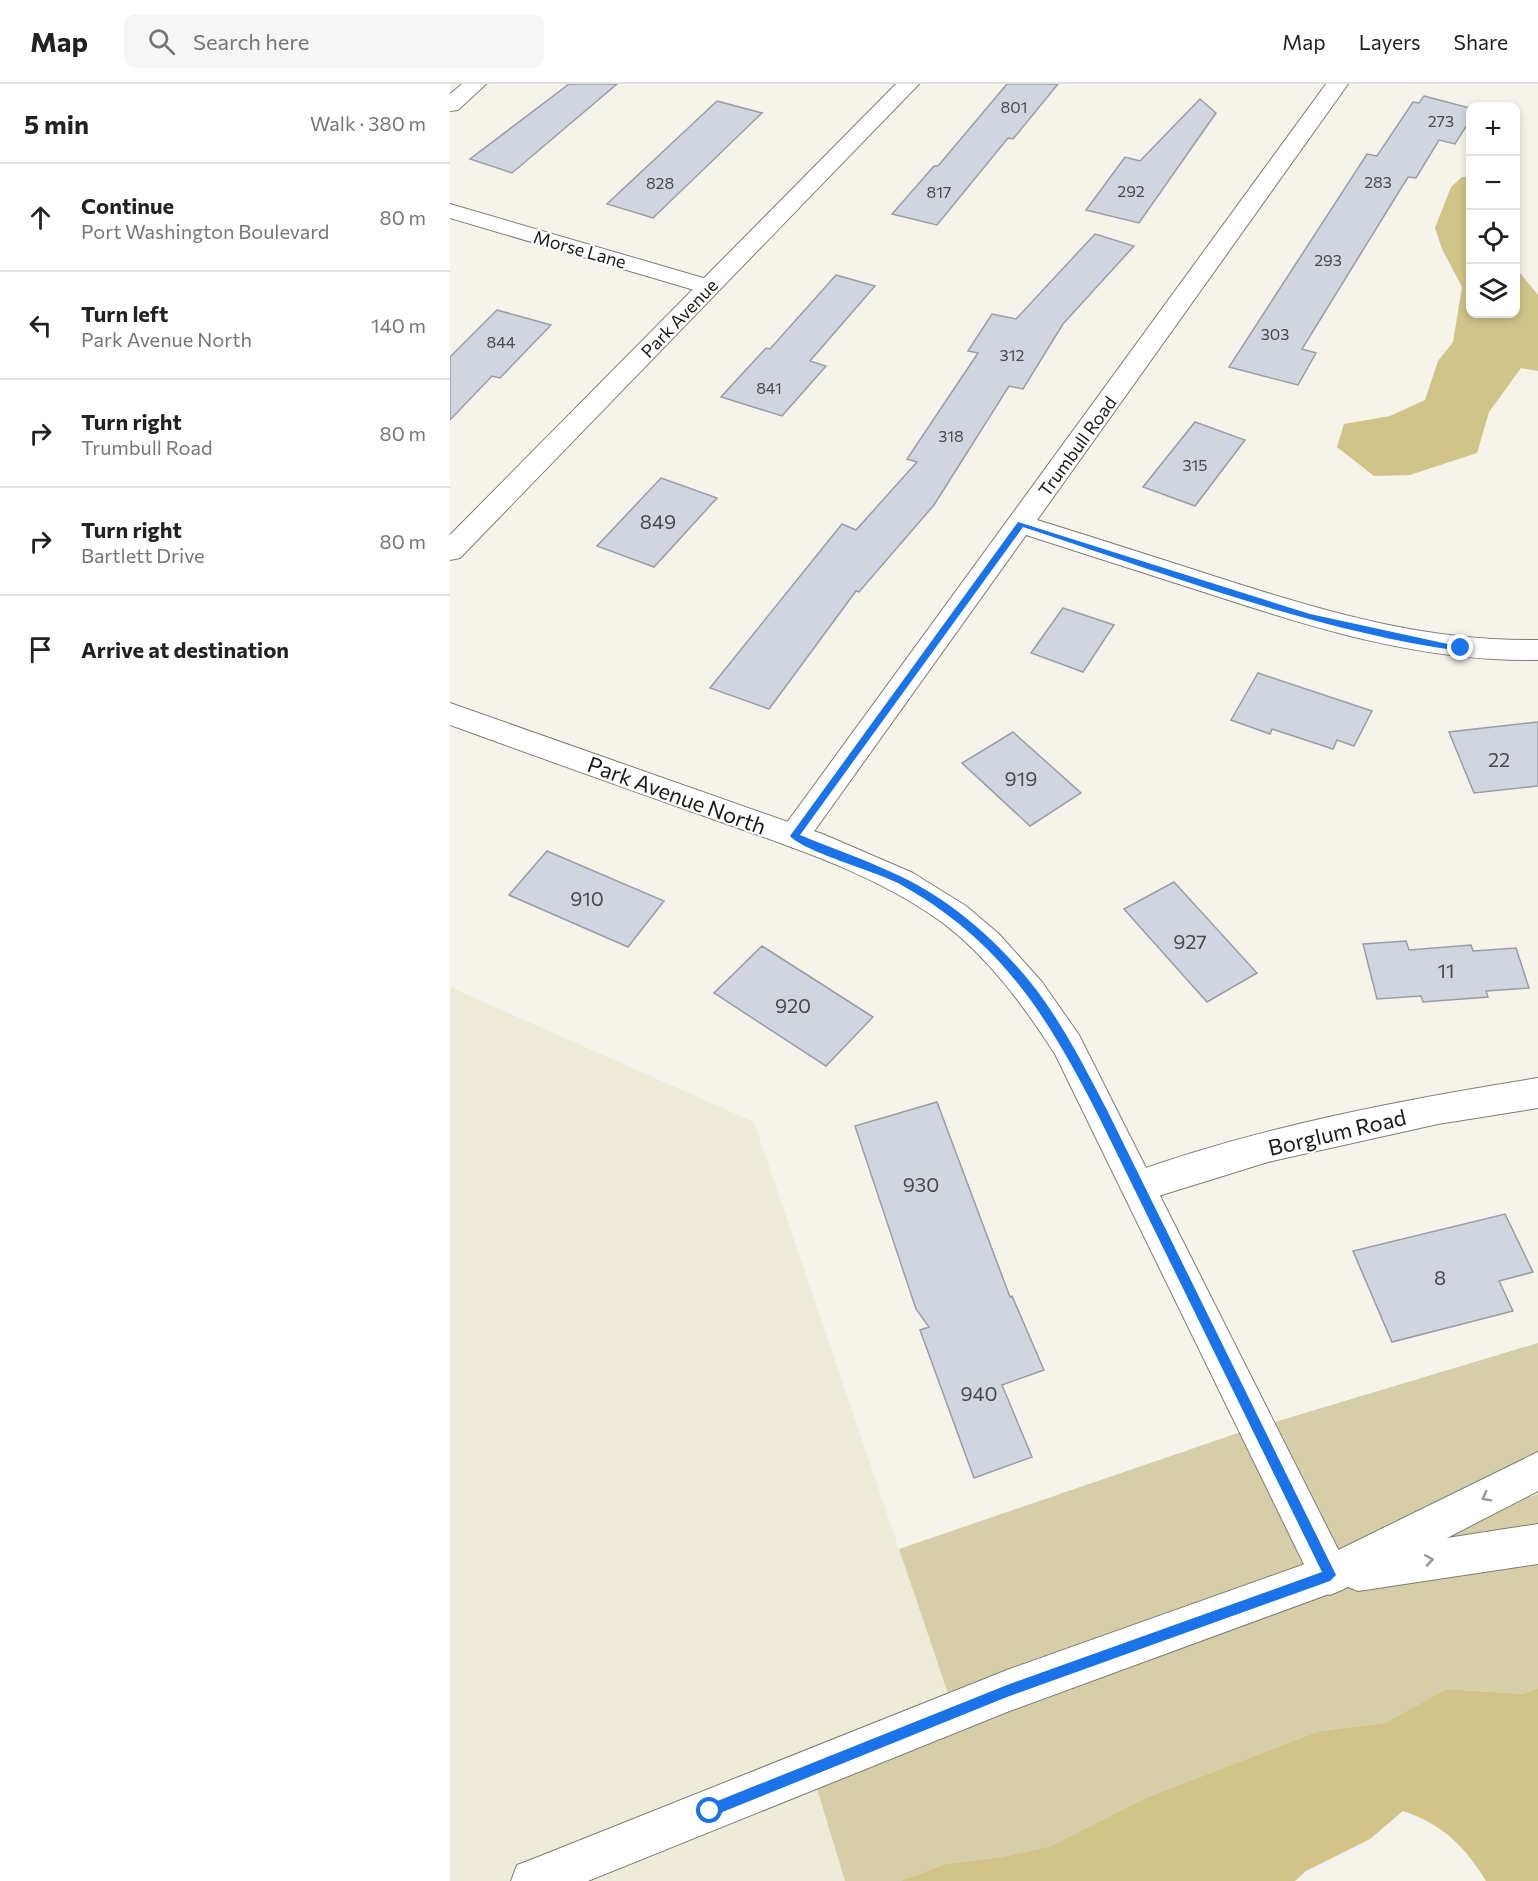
<!DOCTYPE html>
<meta charset="utf-8">
<style>
:root{--surface:#fff;--page:#f6f6f6;--text:#222;--muted:#767676;--line:#e0e0e0}
body{margin:0;font-family:Commissioner,sans-serif;background:var(--page);color:var(--text)}
.controls{position:absolute;right:18px;top:18px;display:grid;overflow:hidden;border-radius:12px;box-shadow:0 3px 9px #0003}
.controls button{width:54px;height:54px;display:grid;place-items:center;padding:0;border:0;border-bottom:2px solid var(--line);background:var(--surface);color:var(--text);font:30px sans-serif}
.stop{position:absolute;width:18px;height:18px;margin:-14px;border:4px solid #1a73e8;border-radius:50%;background:#fff}
.stop.end{background:#1a73e8;border-color:#fff;box-shadow:0 2px 6px #0008}
.list{margin:0;padding:0;list-style:none}
h2{display:flex;justify-content:space-between;align-items:center;height:78px;margin:0;padding:0 24px;font-size:26px}
h2 small{font-size:20px;font-weight:400;color:var(--muted)}
.list li{display:grid;grid-template-columns:39px 1fr auto;gap:18px;align-items:center;box-sizing:border-box;height:108px;padding:0 24px;border-top:2px solid var(--line)}
.list b{display:block;font-size:22px;white-space:nowrap}
.list p{margin:0;font-size:20px;white-space:nowrap;color:var(--muted)}
.list em{font-size:20px;font-style:normal;color:var(--muted)}
.icon{flex:none;width:33px;height:33px;fill:none;stroke:currentColor;stroke-width:2;stroke-linecap:round;stroke-linejoin:round}
.map{position:relative;flex:none;width:1088px;height:1797px;overflow:hidden}
header{display:flex;align-items:center;gap:36px;box-sizing:border-box;height:84px;padding:0 30px;background:var(--surface);border-bottom:2px solid var(--line)}
header strong{font-size:28px}
nav{display:flex;gap:33px;margin-inline-start:auto;font-size:21px}
.search{width:420px;height:54px;background:var(--page);display:flex;align-items:center;gap:15px;box-sizing:border-box;padding:0 21px;border-radius:12px;color:var(--muted);font-size:22px}
main{display:flex}
aside{flex:1;background:var(--surface)}
.map>svg:first-child{display:block}
</style>
<header>
<strong>Map</strong>
<div class="search"><svg class="icon" aria-label="search" viewBox="0 0 24 24"><circle cx="10" cy="10" r="6"/><path d="M15 15l6 6"/></svg>Search here</div>
<nav><a>Map</a><a>Layers</a><a>Share</a></nav>
</header>
<main>
<aside>
<h2>5 min<small>Walk · 380 m</small></h2>
<ul class="list">
<li><svg class="icon" aria-label="ahead" viewBox="0 0 24 24"><path d="M12 20V5M6 11l6-6 6 6"/></svg><div><b>Continue</b><p>Port Washington Boulevard</p></div><em>80 m</em></li>
<li><svg class="icon" aria-label="left" viewBox="0 0 24 24"><path d="M17 20v-9H6M10 6l-5 5 5 5"/></svg><div><b>Turn left</b><p>Park Avenue North</p></div><em>140 m</em></li>
<li><svg class="icon" aria-label="right" viewBox="0 0 24 24"><path d="M7 20v-9h11M14 6l5 5-5 5"/></svg><div><b>Turn right</b><p>Trumbull Road</p></div><em>80 m</em></li>
<li><svg class="icon" aria-label="right" viewBox="0 0 24 24"><path d="M7 20v-9h11M14 6l5 5-5 5"/></svg><div><b>Turn right</b><p>Bartlett Drive</p></div><em>80 m</em></li>
<li><svg class="icon" aria-label="arrive" viewBox="0 0 24 24"><path d="M6 21V4h12l-3 4 3 4H6"/></svg><div><b>Arrive at destination</b></div></li>
</ul>
</aside>
<div class="map">
<svg width="1088" height="1797" viewBox="0 0 1088 1797">
<rect width="100%" height="100%" fill="#f6f4ea"/>
<path fill="#eeebd9" d="M0 903 304 1038 504 1627 361 1685 395 1797H0Z"/>
<path fill="#d5cea8" d="M1088 1259V1378L852 1500 1088 1470V1604L1075 1610 996 1605 935 1639 869 1647 695 1714 601 1762 552 1773 495 1780 450 1797H395L361 1685 504 1627 449 1465 785 1350Z
M1088 1410V1444L1000 1469 989 1441Z"/>
<path fill="#d0c489" d="M1012 93H1020V230H1066V184L1088 211V287L1071 284 1039 328 1027 369 960 391 924 392 887 363 894 340 940 332 975 316 988 277 1003 258 1012 203 992 165 985 144 1001 103Z
M1088 1604V1797H1036C1015 1762 992 1740 953 1727L920 1755 856 1787 845 1797H450L495 1780 552 1773 601 1762 695 1714 869 1647 935 1639 996 1605 1074 1610Z"/>
<path fill="#d1d5df" stroke="#9a9da6" stroke-width="1.5" d="M119 0H167L62 89 20 75Z
M557 0H608L563 55 558 54 487 141 442 130 484 82H488Z
M974 12 1020 24V36L1005 60 989 56 966 94 958 93 852 265 866 269 848 301 779 283 917 70 927 72 963 18 969 19Z
M750 15 766 29 689 139 636 126 675 73 690 77Z
M267 17 312 29 203 134 157 120Z
M645 150 684 162 613 240 573 305 559 302 484 421 409 508 406 507 319 625 260 604 392 440 406 446 467 378 457 375 528 269 518 267 542 230 566 235Z
M386 191 425 202 360 277 376 282 332 332 271 313 316 264 320 265Z
M47 226 101 241 50 294 42 292 0 336V273Z
M745 338 795 356 745 422 693 403Z
M211 394 267 414 204 483 147 462Z
M613 524 664 541 633 588 581 569Z
M808 589 922 627 904 662 887 656 883 665 822 645 820 650 781 636Z
M1088 638V702L1024 709 999 648Z
M563 648 631 709 580 742 512 679Z
M97 767 214 817 178 863 59 811Z
M724 798 807 889 757 918 674 825Z
M956 857 959 866 1021 861 1023 867 1066 864 1079 904 1036 907 1038 913 973 918 971 912 927 915 913 860Z
M312 862 423 933 376 982 264 909Z
M487 1018 560 1213 562 1212 594 1286 552 1301 582 1373 524 1394 470 1246 479 1243 466 1225 405 1042Z
M1055 1130 1083 1188 1049 1197 1063 1227 942 1258 903 1167Z"/>
<g fill="none" stroke-linecap="round" stroke-linejoin="round">
<defs>
<path id="minor" d="M12 0H36L8 26 0 27V10Z
M876 0H898L587 436C652 456 717 477 782 498 883 530 981 558 1088 556V576C974 578 870 546 763 511 701 491 638 471 576 451L355 760 344 764 333 760 328 752 333 744Z
M0 120 267 198 271 203 267 208 259 210 251 208 0 134Z
M1088 994V1024L988 1040 818 1078 689 1118 676 1113 671 1102 676 1091C809 1043 949 1016 1088 994Z"/>
<path id="tertiary" d="M446 0H469L10 474 0 476V451Z
M0 619 375 751 463 789 516 822 549 850 592 898 629 951 894 1477 900 1491 894 1505 880 1511 866 1505 605 970C574 922 539 874 493 839 423 788 338 762 257 733 171 703 86 672 0 641Z"/>
<path id="primary" d="M1088 1368V1407L997 1454 1088 1440V1480L908 1507 898 1503 557 1628 138 1797H61L67 1781 83 1775 557 1586 872 1474Z"/>
</defs>
<use href="#minor" stroke="#7f7d74" stroke-width="2"/>
<use href="#tertiary" stroke="#7f7d74" stroke-width="2"/>
<use href="#primary" stroke="#7f7d74" stroke-width="2"/>
<use href="#minor" fill="#fff" fill-rule="evenodd"/>
<use href="#tertiary" fill="#fff" fill-rule="evenodd"/>
<use href="#primary" fill="#fff" fill-rule="evenodd"/>
</g>
<defs><path id="oneway-chevron" d="M-2-3.5L2.5 0L-2 3.5" fill="none" stroke-width="1.6" stroke-linecap="round" stroke-linejoin="round" transform="scale(1.5)"/></defs>
<g stroke="#989896">
<use href="#oneway-chevron" transform="translate(1036 1413) rotate(153)"/>
<use href="#oneway-chevron" transform="translate(979 1476) rotate(-9)"/>
</g>
<path fill="#1a73e8" d="M568 438 860 530 1016 564 1011 567C861 546 717 490 573 443L350 751C384 765 419 777 452 793 506 819 558 866 593 915 618 950 637 988 657 1026L886 1491 880 1497 557 1613 260 1733 253 1727 255 1722 557 1601 872 1488 649 1033C597 931 551 856 448 799 424 787 353 767 340 752Z"/>
<g text-anchor="middle" dominant-baseline="central" stroke-width="4.5" stroke-linejoin="round" paint-order="stroke">
<g font-size="16" fill="#484948">
<text x="564" y="22">801</text>
<text x="991" y="36">273</text>
<text x="928" y="97">283</text>
<text x="210" y="98">828</text>
<text x="681" y="106">292</text>
<text x="489" y="107">817</text>
<text x="878" y="175">293</text>
<text x="825" y="249">303</text>
<text x="51" y="257">844</text>
<text x="562" y="270">312</text>
<text x="319" y="303">841</text>
<text x="501" y="351">318</text>
<text x="745" y="380">315</text>
</g>
<g font-size="18" fill="#1a1a16" stroke="#fff">
<text transform="translate(130 165) rotate(16)">Morse Lane</text>
<text transform="translate(229 234) rotate(-46)">Park Avenue</text>
<text transform="translate(627 362) rotate(-54)">Trumbull Road</text>
</g>
<g font-size="20" fill="#484948">
<text x="208" y="437">849</text>
<text x="1049" y="675">22</text>
<text x="571" y="694">919</text>
<text x="137" y="814">910</text>
<text x="740" y="857">927</text>
<text x="996" y="886">11</text>
<text x="343" y="921">920</text>
<text x="471" y="1100">930</text>
<text x="990" y="1193">8</text>
<text x="529" y="1309">940</text>
</g>
<g font-size="22" fill="#1a1a16" stroke="#fff">
<text transform="translate(227 711) rotate(20)">Park Avenue North</text>
<text transform="translate(887 1048) rotate(-13)">Borglum Road</text>
</g>
</g>
</svg>
<div class="controls">
<button>+</button>
<button>−</button>
<button><svg class="icon" aria-label="locate" viewBox="0 0 24 24"><circle cx="12" cy="12" r="6"/><path d="M12 2v4M12 18v4M2 12h4M18 12h4"/></svg></button>
<button><svg class="icon" aria-label="layers" viewBox="0 0 24 24"><path d="M12 4l9 5-9 5-9-5zM3 14l9 5 9-5"/></svg></button>
</div>
<div class="stop" style="left:260px;top:1727px"></div>
<div class="stop end" style="left:1011px;top:564px"></div>
</div>
</main>
